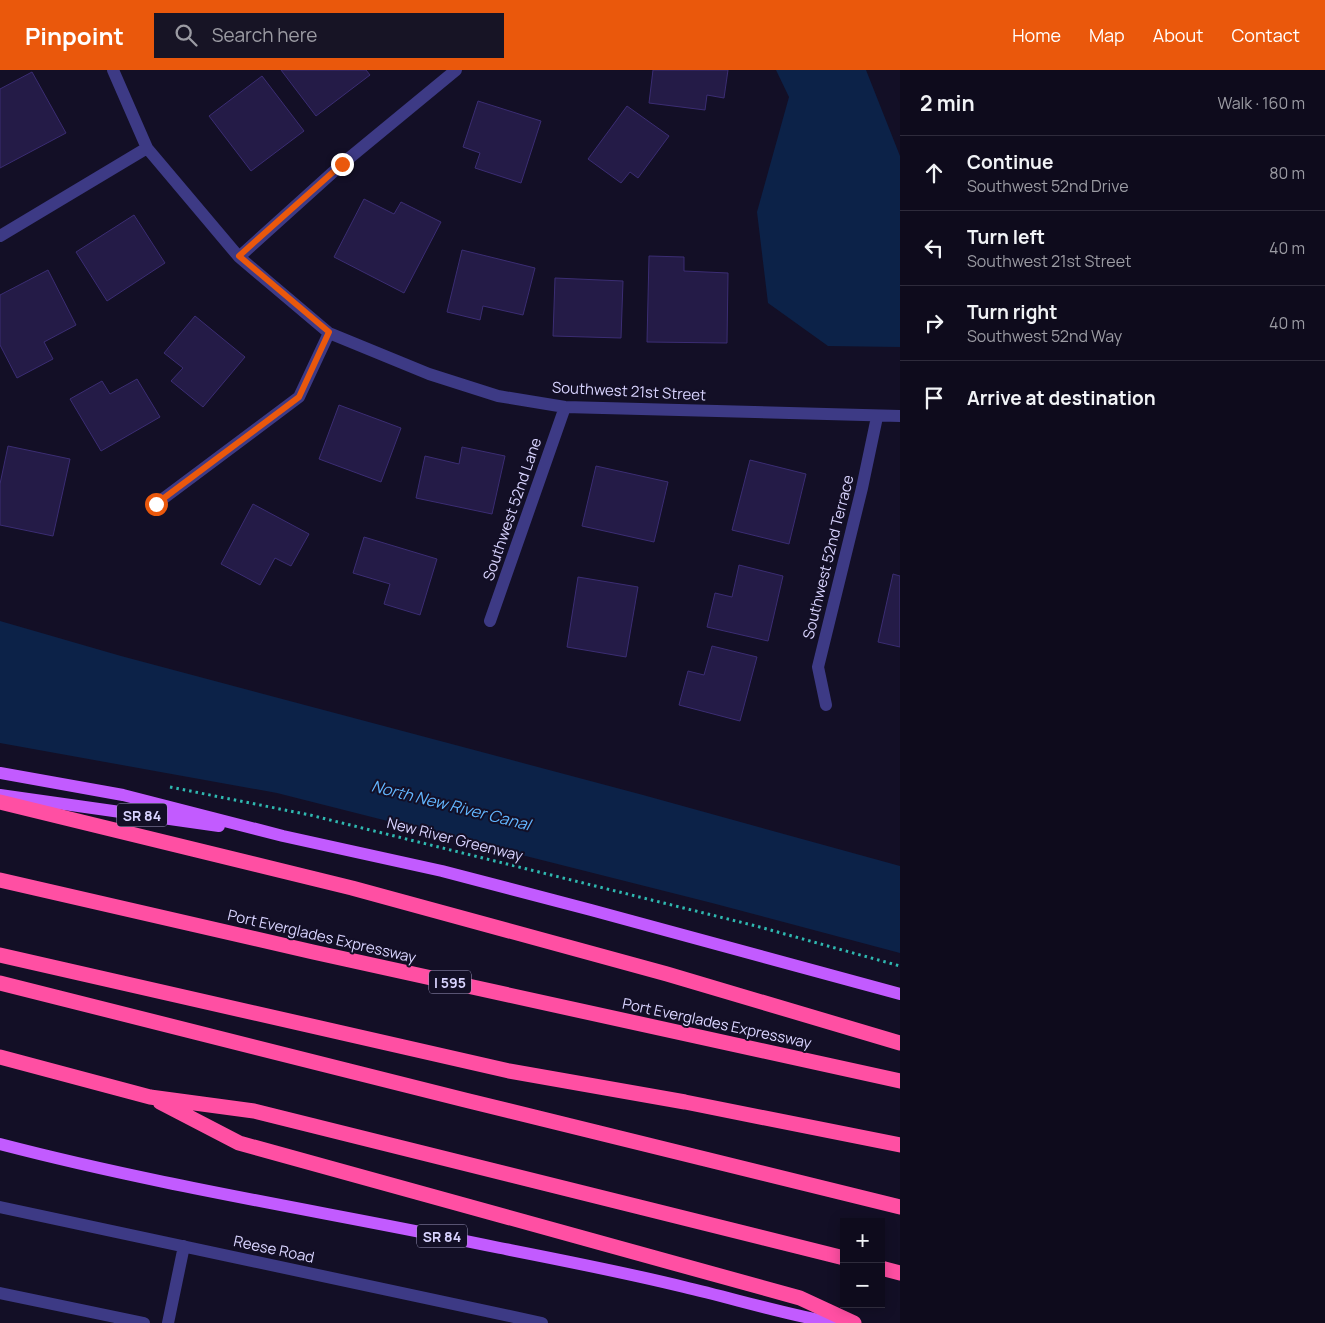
<!DOCTYPE html>
<meta charset="utf-8">
<style>
:root{--surface:#0e0b1c;--page:#171425;--text:#f1f3f6;--muted:#9b9ba3;--line:#2e2b3b;--accent:#ea580c}
body{margin:0;font-family:Manrope,sans-serif;background:var(--page);color:var(--text)}
.controls{position:absolute;right:15px;bottom:15px;display:grid;overflow:hidden;border-radius:0px;box-shadow:0 2px 12px #0003}
.controls button{width:45px;height:45px;display:grid;place-items:center;padding:0;border:0;border-bottom:1px solid var(--line);background:var(--surface);color:var(--text);font:25px sans-serif}
.stop{position:absolute;width:15px;height:15px;margin:-11px;border:4px solid #ea580c;border-radius:50%;background:#fff}
.stop.end{background:#ea580c;border-color:#fff;box-shadow:0 1px 5px #0008}
.list{margin:0;padding:0;list-style:none}
h2{display:flex;justify-content:space-between;align-items:center;height:65px;margin:0;padding:0 20px;font-size:21px}
h2 small{font-size:16px;font-weight:400;color:var(--muted)}
.list li{display:grid;grid-template-columns:32px 1fr auto;gap:15px;align-items:center;box-sizing:border-box;height:75px;padding:0 20px;border-top:1px solid var(--line)}
.list b{display:block;font-size:19px;white-space:nowrap}
.list p{margin:0;font-size:16px;white-space:nowrap;color:var(--muted)}
.list em{font-size:16px;font-style:normal;color:var(--muted)}
.icon{flex:none;width:28px;height:28px;fill:none;stroke:currentColor;stroke-width:2;stroke-linecap:round;stroke-linejoin:round}
.map{position:relative;flex:none;width:900px;height:1253px;overflow:hidden}
header{display:flex;align-items:center;gap:30px;box-sizing:border-box;height:70px;padding:0 25px;background:var(--accent);color:#fff}
header strong{font-size:24px}
nav{display:flex;gap:28px;margin-inline-start:auto;font-size:18px}
.search{width:350px;height:45px;background:var(--page);display:flex;align-items:center;gap:12px;box-sizing:border-box;padding:0 18px;border-radius:0px;color:var(--muted);font-size:19px}
main{display:flex}
aside{flex:1;background:var(--surface)}
.map>svg:first-child{display:block}
</style>
<header>
<strong>Pinpoint</strong>
<div class="search"><svg class="icon" aria-label="search" viewBox="0 0 24 24"><circle cx="10" cy="10" r="6"/><path d="M15 15l6 6"/></svg>Search here</div>
<nav><a>Home</a><a>Map</a><a>About</a><a>Contact</a></nav>
</header>
<main>
<div class="map">
<svg width="900" height="1253" viewBox="0 0 900 1253">
<rect width="100%" height="100%" fill="#130f26"/>
<path fill="#0c2248" d="M776 0H866L900 86V277L828 276 768 233 757 142 789 27Z
M0 551 121 586 643 725 900 796V883L712 833 277 723 0 673Z"/>
<path fill="#241b47" stroke="#3b2d73" d="M281 0H366L370 5 316 46Z
M653 0H728L724 28 707 25 705 40 649 33Z
M32 2 66 63 0 98V19Z
M262 6 304 61 251 101 209 46Z
M478 31 541 51 521 113 475 98 480 83 463 77Z
M627 36 669 66 638 108 630 102 621 113 588 89Z
M364 129 394 144 401 132 441 152 404 223 334 187Z
M134 145 165 193 107 231 76 182Z
M462 180 535 198 523 245 483 236 480 250 447 242Z
M649 186 684 187V201L728 203 727 273 647 272Z
M48 200 76 255 44 272 53 289 17 308 0 275V225Z
M555 208 623 211 621 268 553 266Z
M195 246 245 287 203 337 171 311 183 298 164 283Z
M137 309 160 347 101 381 70 329 102 311 110 324Z
M339 335 401 358 381 412 319 389Z
M8 376 70 389 53 466 0 455V414Z
M462 377 505 386 492 444 416 428 425 386 459 394Z
M750 390 806 404 789 474 732 460Z
M596 396 668 412 654 472 582 456Z
M253 434 309 464 291 496 275 488 260 515 221 494Z
M364 467 437 489 420 545 384 534 390 514 353 503Z
M739 495 783 506 768 571 707 557 715 523 732 527Z
M893 504 900 506V577L878 572Z
M578 507 638 517 626 587 567 577Z
M712 576 757 587 740 651 679 635 688 601 704 605Z"/>
<g fill="none" stroke-linecap="round" stroke-linejoin="round">
<path stroke="#2fb8b0" stroke-width="3" stroke-dasharray="2.5 4" stroke-linecap="butt" d="M170 717 310 745 756 856 900 896"/>
<path stroke="#3d3a85" stroke-width="12" d="M113 0 147 78 239 187 329 263 429 304 498 326 565 337 900 346
M0 166 147 78
M239 187 342 94 456 0
M156 434 299 327 329 263
M490 551 565 337
M826 635 818 597 862 418 877 347
M0 1137 542 1253
M0 1223 144 1253
M168 1253 184 1176"/>
<path stroke="#c25bff" stroke-width="12" d="M0 703 123 725 283 766 442 801 591 840 900 924
M0 725 219 756
M0 1074C165 1117 333 1143 500 1178 561 1190 623 1202 684 1217 735 1229 784 1244 834 1253"/>
<path stroke="#ff4fa3" stroke-width="15" d="M0 732 352 818 667 904 900 973
M0 810 313 882 900 1011
M0 885 509 1001 685 1032 900 1075
M0 913 465 1030 900 1137
M0 987 150 1027 254 1041 844 1188
M160 1032 239 1073 800 1228 854 1253
M881 1198 900 1203"/>
</g>
<g fill="none" stroke-linecap="round" stroke-linejoin="round">
<path stroke="#ea580c" stroke-width="6" d="M156 434 299 327 329 262 239 186 342 94"/>
</g>
<g text-anchor="middle" dominant-baseline="central" stroke-width="4" stroke-linejoin="round" paint-order="stroke">
<g fill="#130f26" stroke="#9e99be" stroke-width="1">
<rect x="117" y="733.5" width="50" height="23" rx="4"/>
<rect x="429" y="900.5" width="42" height="23" rx="4"/>
<rect x="417" y="1154.5" width="50" height="23" rx="4"/>
</g>
<g font-size="14" font-weight="bold" fill="#d9d4ff">
<text x="142" y="745">SR 84</text>
<text x="450" y="912">I 595</text>
<text x="442" y="1166">SR 84</text>
</g>
<g font-size="15" fill="#d9d4ff" stroke="#130f26">
<text transform="translate(629 321) rotate(3)">Southwest 21st Street</text>
<text transform="translate(512 439) rotate(-71)">Southwest 52nd Lane</text>
<text transform="translate(828 487) rotate(-76)">Southwest 52nd Terrace</text>
<text transform="translate(455 769) rotate(14)">New River Greenway</text>
<text transform="translate(322 866) rotate(13)">Port Everglades Expressway</text>
<text transform="translate(717 953) rotate(12)">Port Everglades Expressway</text>
<text transform="translate(274 1179) rotate(12)">Reese Road</text>
</g>
<g font-size="16" font-style="italic" fill="#62b6ff" stroke="#130f26">
<text transform="translate(451 735) rotate(14)">North New River Canal</text>
</g>
</g>
</svg>
<div class="controls">
<button>+</button>
<button>−</button>
</div>
<div class="stop" style="left:156px;top:434px"></div>
<div class="stop end" style="left:342px;top:94px"></div>
</div>
<aside>
<h2>2 min<small>Walk · 160 m</small></h2>
<ul class="list">
<li><svg class="icon" aria-label="ahead" viewBox="0 0 24 24"><path d="M12 20V5M6 11l6-6 6 6"/></svg><div><b>Continue</b><p>Southwest 52nd Drive</p></div><em>80 m</em></li>
<li><svg class="icon" aria-label="left" viewBox="0 0 24 24"><path d="M17 20v-9H6M10 6l-5 5 5 5"/></svg><div><b>Turn left</b><p>Southwest 21st Street</p></div><em>40 m</em></li>
<li><svg class="icon" aria-label="right" viewBox="0 0 24 24"><path d="M7 20v-9h11M14 6l5 5-5 5"/></svg><div><b>Turn right</b><p>Southwest 52nd Way</p></div><em>40 m</em></li>
<li><svg class="icon" aria-label="arrive" viewBox="0 0 24 24"><path d="M6 21V4h12l-3 4 3 4H6"/></svg><div><b>Arrive at destination</b></div></li>
</ul>
</aside>
</main>
